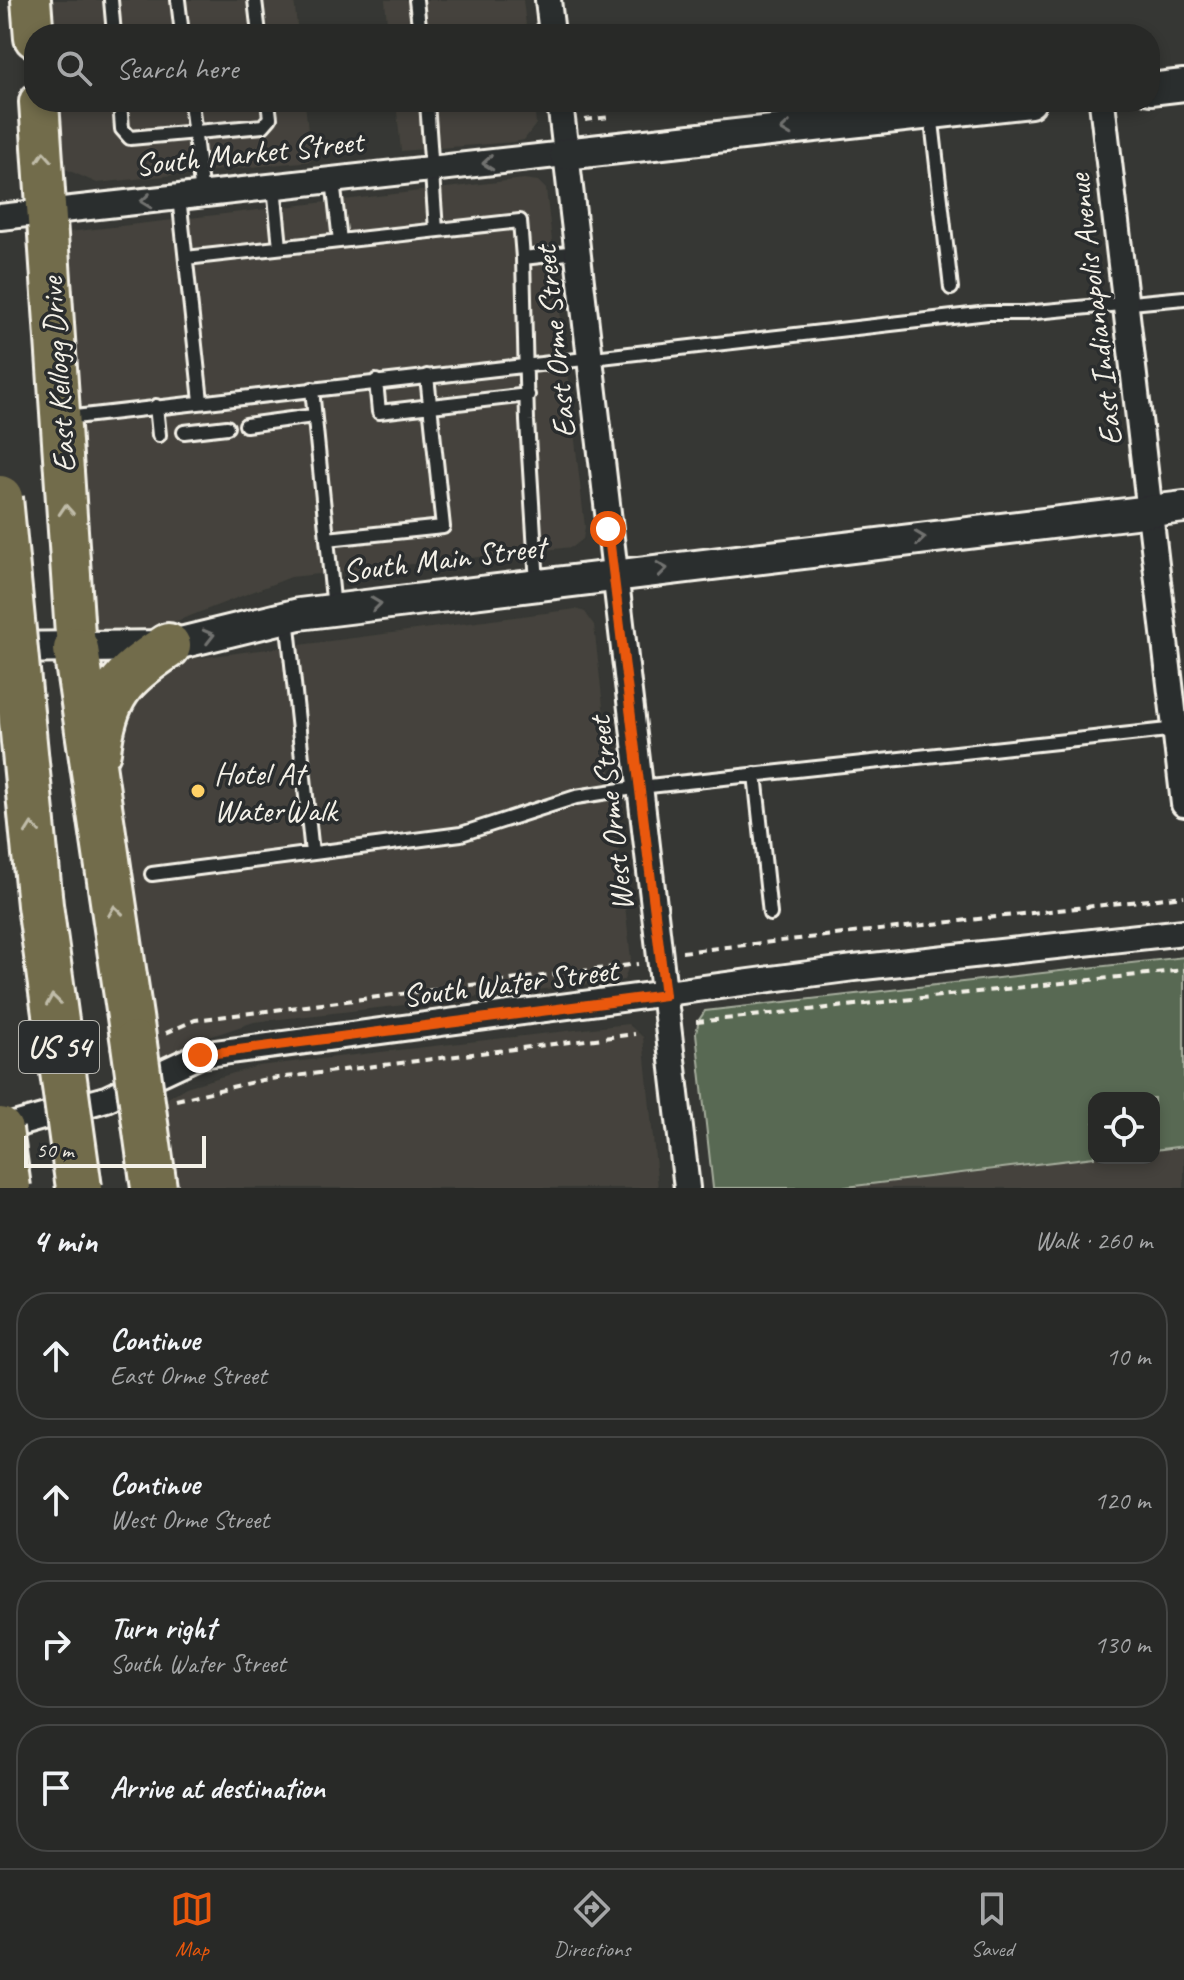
<!DOCTYPE html>
<meta charset="utf-8">
<style>
:root{--surface:#282927;--page:#30312f;--text:#f1f3f6;--muted:#a5a6a7;--line:#444544;--accent:#ea580c}
body{margin:0;font-family:Caveat,sans-serif;background:var(--page);color:var(--text)}
.controls{position:absolute;right:24px;bottom:24px;display:grid;overflow:hidden;border-radius:16px;box-shadow:0 4px 12px #0003}
.controls button{width:72px;height:72px;display:grid;place-items:center;padding:0;border:0;border-bottom:2px solid var(--line);background:var(--surface);color:var(--text);font:40px sans-serif}
.scale{position:absolute;left:24px;bottom:20px;width:182px;box-sizing:border-box;padding-left:8px;border:4px solid #f4f1e8;border-top:0;font-size:22px;line-height:28px;white-space:nowrap;color:#f4f1e8;-webkit-text-stroke:6px #2a2d2e;paint-order:stroke}
.stop{position:absolute;width:24px;height:24px;margin:-18px;border:6px solid #ea580c;border-radius:50%;background:#fff}
.stop.end{background:#ea580c;border-color:#fff;box-shadow:0 2px 8px #0008}
.list{margin:0;padding:0;list-style:none}
h2{display:flex;justify-content:space-between;align-items:center;height:104px;margin:0;padding:0 32px;font-size:34px}
h2 small{font-size:26px;font-weight:400;color:var(--muted)}
.list li{display:grid;grid-template-columns:52px 1fr auto;gap:24px;align-items:center;box-sizing:border-box;height:128px;margin:0 16px 16px;padding:0 16px;border:2px solid var(--line);border-radius:32px}
.list b{display:block;font-size:30px;white-space:nowrap}
.list p{margin:0;font-size:26px;white-space:nowrap;color:var(--muted)}
.list em{font-size:26px;font-style:normal;color:var(--muted)}
.icon{flex:none;width:44px;height:44px;fill:none;stroke:currentColor;stroke-width:2;stroke-linecap:round;stroke-linejoin:round}
.map{position:relative;flex:none;width:1184px;height:1188px;overflow:hidden}
.search{position:absolute;background:var(--surface);box-shadow:0 4px 12px #0003;left:24px;right:24px;top:24px;height:88px;display:flex;align-items:center;gap:20px;box-sizing:border-box;padding:0 28px;border-radius:32px;color:var(--muted);font-size:30px}
.sheet{height:680px;background:var(--surface)}
nav{display:flex;justify-content:space-around;align-items:center;box-sizing:border-box;height:112px;border-top:2px solid var(--line);background:var(--surface);font-size:22px;color:var(--muted)}
nav a{display:grid;justify-items:center;gap:4px}
nav .on{color:var(--accent)}
.map>svg:first-child{display:block}
</style>
<div class="map">
<svg width="1184" height="1188" viewBox="0 0 1184 1188">
<rect width="100%" height="100%" fill="#363734"/>
<filter id="ink" filterUnits="userSpaceOnUse"><feTurbulence type="fractalNoise" baseFrequency=".0125" numOctaves="2"/><feDisplacementMap in="SourceGraphic" scale="16" xChannelSelector="R" yChannelSelector="G"/><feConvolveMatrix kernelMatrix="1 2 1 2 8 2 1 2 1" color-interpolation-filters="sRGB"/></filter>
<g filter="url(#ink)">
<path fill="#44433c" d="M44 0H294L298 34H46Z
M385 0H523L527 34H388Z
M51 102H305L311 161 97 183 63 168 56 155Z
M396 102H534L536 124 524 140 514 142 401 151Z
M524 179 538 181 546 189 585 527 583 539 573 547 291 577 146 633 93 637 64 237 69 232Z
M576 609 585 612 594 625 631 959 624 980 254 1022 188 1044 153 1066 112 738 118 713 167 671 190 659Z
M628 1024 643 1037 658 1188H170L158 1104 186 1087 258 1066Z
M1184 1146V1188H838L1094 1157 1154 1158V1150Z"/>
<path fill="#586952" stroke="#a6ad9d" stroke-width="2" d="M1184 957V1146L1154 1150V1098H1094V1157L838 1188H713L696 1033 699 1020 705 1011Z"/>
<g fill="none" stroke-linecap="round" stroke-linejoin="round">
<defs>
<path id="service" d="M111 0 114 34
M178 0 182 34
M255 0 259 34
M416 0 420 34
M120 102 122 129 130 138 263 126 270 118 268 102
M191 102 202 195
M427 102 436 230
M931 113 951 288
M333 180 340 241
M274 186 280 247
M179 197 201 401
M186 258 520 221 523 258 577 252
M523 258 527 421 537 584
M376 381 379 412 528 395
M312 389 334 609
M156 406 159 435
M66 418 988 313H1025L1184 298
M246 425 313 416
M184 432 227 427
M327 539 443 527 427 376
M287 617 312 853
M755 774 770 914
M152 874 461 834 576 797 640 787 1177 729"/>
<path id="minor" d="M548 0 552 34
M560 102 687 1188
M1102 102 1184 804
M0 217 565 154
M0 1129 106 1099 200 1055 854 968 1184 932"/>
<path id="tertiary" d="M1150 89 1184 85
M565 154 1030 102
M0 648 168 646 299 614 1184 507"/>
<path id="primary" d="M31 0 34 38
M39 102 76 649"/>
<path id="motorway" d="M76 649 134 1044
M98 751C105 694 121 677 168 646"/>
</defs>
<use href="#service" stroke="#f4f1e8" stroke-width="18"/>
<use href="#minor" stroke="#f4f1e8" stroke-width="30"/>
<use href="#tertiary" stroke="#f4f1e8" stroke-width="36"/>
<use href="#primary" stroke="#f4f1e8" stroke-width="44"/>
<use href="#motorway" stroke="#f4f1e8" stroke-width="50"/>
<path stroke="#f4f1e8" stroke-width="4" stroke-dasharray="8 6" stroke-linecap="butt" d="M585 120 610 117
M682 952 1184 896
M696 1022 1184 970
M166 1033 195 1020 638 964
M176 1100 262 1080 635 1034"/>
<use href="#service" stroke="#2a2d2e" stroke-width="12"/>
<use href="#minor" stroke="#2a2d2e" stroke-width="24"/>
<use href="#tertiary" stroke="#2a2d2e" stroke-width="30"/>
<use href="#primary" stroke="#726c4b" stroke-width="38"/>
<use href="#motorway" stroke="#726c4b" stroke-width="44"/>
<defs>
<path id="motorway-bridge" d="M0 498 40 905 79 1188
M134 1044 154 1188
M0 1130 8 1188"/>
</defs>
<use href="#motorway-bridge" stroke="#f4f1e8" stroke-width="50" stroke-linecap="butt"/>
<use href="#motorway-bridge" stroke="#726c4b" stroke-width="44"/>
</g>
<defs><path id="oneway-chevron" d="M-2-3.5L2.5 0L-2 3.5" fill="none" stroke-width="1.6" stroke-linecap="round" stroke-linejoin="round" transform="scale(2)"/></defs>
<g stroke="#71726f">
<use href="#oneway-chevron" transform="translate(786 129) rotate(174)"/>
<use href="#oneway-chevron" transform="translate(488 163) rotate(174)"/>
<use href="#oneway-chevron" transform="translate(146 201) rotate(174)"/>
<use href="#oneway-chevron" transform="translate(920 538) rotate(-7)"/>
<use href="#oneway-chevron" transform="translate(662 569) rotate(-7)"/>
<use href="#oneway-chevron" transform="translate(376 604) rotate(-7)"/>
<use href="#oneway-chevron" transform="translate(209 636) rotate(-14)"/>
</g>
<g stroke="#c0bca9">
<use href="#oneway-chevron" transform="translate(44 157) rotate(-94)"/>
<use href="#oneway-chevron" transform="translate(66 510) rotate(-94)"/>
<use href="#oneway-chevron" transform="translate(32 828) rotate(-96)"/>
<use href="#oneway-chevron" transform="translate(115 911) rotate(-98)"/>
<use href="#oneway-chevron" transform="translate(53 1000) rotate(-98)"/>
</g>
</g>
<g fill="none" stroke-linecap="round" stroke-linejoin="round" filter="url(#ink)">
<path stroke="#ea580c" stroke-width="10" d="M200 1055 665 995 608 529"/>
</g>
<circle fill="#ffd166" stroke="#2a2d2e" stroke-width="3" cx="198" cy="791" r="8"/>
<g text-anchor="middle" dominant-baseline="central" stroke-width="7" stroke-linejoin="round" paint-order="stroke">
<rect fill="#2a2d2e" stroke="#b7b6b0" stroke-width="2" x="19" y="1021" width="80" height="52" rx="6"/>
<g font-size="30" font-weight="bold" fill="#f4f1e8">
<text x="59" y="1047">US 54</text>
</g>
<g font-size="32" fill="#f4f1e8" stroke="#2a2d2e">
<text transform="translate(249 153) rotate(-6)">South Market Street</text>
<text transform="translate(1095 310) rotate(-97)">East Indianapolis Avenue</text>
<text transform="translate(555 342) rotate(-96)">East Orme Street</text>
<text transform="translate(58 375) rotate(-94)">East Kellogg Drive</text>
<text transform="translate(444 559) rotate(-7)">South Main Street</text>
<text transform="translate(611 814) rotate(-97)">West Orme Street</text>
<text transform="translate(510 983) rotate(-7)">South Water Street</text>
</g>
<g font-size="32" fill="#f4f1e8" stroke="#2a2d2e" text-anchor="start">
<text x="214" y="773">Hotel At<tspan x="214" dy="37">WaterWalk</tspan></text>
</g>
</g>
</svg>
<div class="controls">
<button><svg class="icon" aria-label="locate" viewBox="0 0 24 24"><circle cx="12" cy="12" r="6"/><path d="M12 2v4M12 18v4M2 12h4M18 12h4"/></svg></button>
</div>
<div class="scale">50 m</div>
<div class="stop" style="left:608px;top:529px"></div>
<div class="stop end" style="left:200px;top:1055px"></div>
<div class="search"><svg class="icon" aria-label="search" viewBox="0 0 24 24"><circle cx="10" cy="10" r="6"/><path d="M15 15l6 6"/></svg>Search here</div>
</div>
<section class="sheet">
<h2>4 min<small>Walk · 260 m</small></h2>
<ul class="list">
<li><svg class="icon" aria-label="ahead" viewBox="0 0 24 24"><path d="M12 20V5M6 11l6-6 6 6"/></svg><div><b>Continue</b><p>East Orme Street</p></div><em>10 m</em></li>
<li><svg class="icon" aria-label="ahead" viewBox="0 0 24 24"><path d="M12 20V5M6 11l6-6 6 6"/></svg><div><b>Continue</b><p>West Orme Street</p></div><em>120 m</em></li>
<li><svg class="icon" aria-label="right" viewBox="0 0 24 24"><path d="M7 20v-9h11M14 6l5 5-5 5"/></svg><div><b>Turn right</b><p>South Water Street</p></div><em>130 m</em></li>
<li><svg class="icon" aria-label="arrive" viewBox="0 0 24 24"><path d="M6 21V4h12l-3 4 3 4H6"/></svg><div><b>Arrive at destination</b></div></li>
</ul>
</section>
<nav>
<a class="on"><svg class="icon" aria-label="map" viewBox="0 0 24 24"><path d="M3 6l6-2 6 2 6-2v14l-6 2-6-2-6 2zM9 4v14M15 6v14"/></svg>Map</a>
<a><svg class="icon" aria-label="directions" viewBox="0 0 24 24"><path d="M12 3l9 9-9 9-9-9zM9 14v-3h6M13 9l2 2-2 2"/></svg>Directions</a>
<a><svg class="icon" aria-label="saved" viewBox="0 0 24 24"><path d="M7 4h10v16l-5-4-5 4z"/></svg>Saved</a>
</nav>
